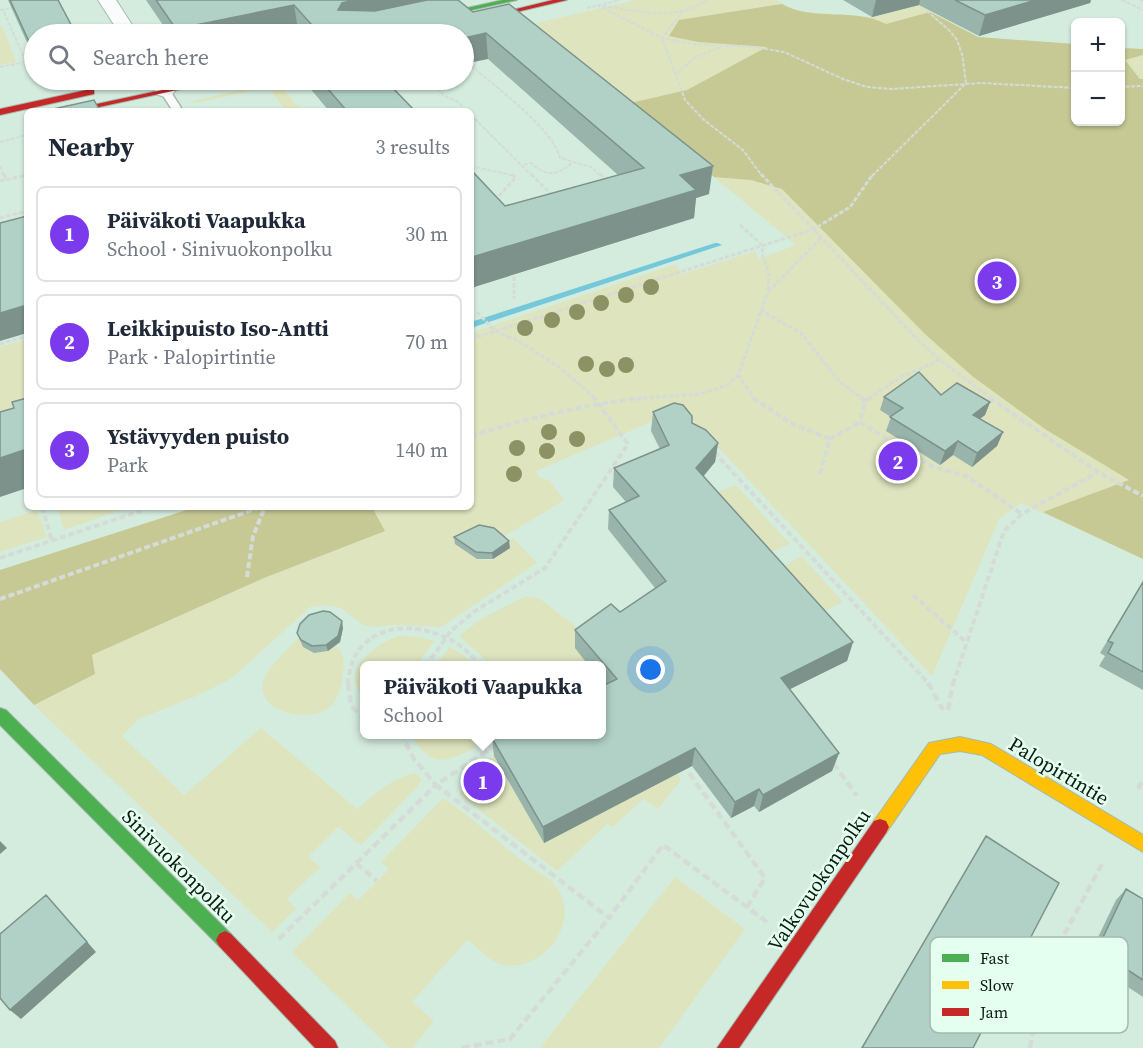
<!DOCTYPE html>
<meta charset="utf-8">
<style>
:root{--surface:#fff;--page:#f2f2f3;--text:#1f2937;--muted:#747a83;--line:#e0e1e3;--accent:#7c3aed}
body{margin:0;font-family:"Source Serif 4",serif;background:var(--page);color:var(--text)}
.controls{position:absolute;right:18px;top:18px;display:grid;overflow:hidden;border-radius:9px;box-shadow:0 2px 4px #0004}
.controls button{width:54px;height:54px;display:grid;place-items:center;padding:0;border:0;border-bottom:2px solid var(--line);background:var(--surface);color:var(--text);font:30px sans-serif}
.you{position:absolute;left:651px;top:670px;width:21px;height:21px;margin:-15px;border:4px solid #fff;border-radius:50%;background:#1a73e8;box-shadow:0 0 0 9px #1a73e833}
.badge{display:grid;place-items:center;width:39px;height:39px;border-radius:50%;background:var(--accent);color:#fff;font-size:20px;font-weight:700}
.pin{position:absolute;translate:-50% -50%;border:3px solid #fff;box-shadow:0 2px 6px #0006}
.popup{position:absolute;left:360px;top:661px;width:246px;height:78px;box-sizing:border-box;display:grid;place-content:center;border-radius:9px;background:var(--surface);filter:drop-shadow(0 2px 4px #0005);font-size:20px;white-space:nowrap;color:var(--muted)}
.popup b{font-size:22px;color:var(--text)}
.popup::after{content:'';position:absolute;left:50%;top:100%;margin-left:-12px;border:12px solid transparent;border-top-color:var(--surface)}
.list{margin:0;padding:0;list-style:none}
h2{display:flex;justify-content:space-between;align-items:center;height:78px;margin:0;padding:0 24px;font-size:26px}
h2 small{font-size:20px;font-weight:400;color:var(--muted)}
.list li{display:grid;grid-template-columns:39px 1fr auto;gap:18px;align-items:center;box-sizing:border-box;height:96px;margin:0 12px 12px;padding:0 12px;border:2px solid var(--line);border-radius:9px}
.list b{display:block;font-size:22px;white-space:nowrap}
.list p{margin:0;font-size:20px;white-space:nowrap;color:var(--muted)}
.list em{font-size:20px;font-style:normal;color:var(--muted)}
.icon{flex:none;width:33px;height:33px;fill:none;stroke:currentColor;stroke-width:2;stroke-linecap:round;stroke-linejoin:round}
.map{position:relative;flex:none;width:1143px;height:1048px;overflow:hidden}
.search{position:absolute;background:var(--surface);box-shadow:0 2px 4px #0004;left:24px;top:24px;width:450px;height:66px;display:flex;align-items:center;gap:15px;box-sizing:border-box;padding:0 21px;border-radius:33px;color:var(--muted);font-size:22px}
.panel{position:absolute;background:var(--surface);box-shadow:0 2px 4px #0004;left:24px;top:108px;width:450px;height:402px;border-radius:9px}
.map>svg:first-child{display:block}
</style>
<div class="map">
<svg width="1143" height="1048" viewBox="0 0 1143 1048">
<rect width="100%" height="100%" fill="#d4ecde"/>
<path fill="#dee4be" d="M635 0H776L795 11 873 17 919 5 978 37 1075 44 1076 122H1120L1121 48 1143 49V559L1021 503 999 519 932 676 682 409 536 471 539 477 550 481 564 500 500 539 464 545C470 563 503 568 503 544L513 538 537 563 441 627 395 625 374 627 363 625 341 608 325 605 310 607 232 678 201 694 139 719 122 736 184 795 261 728 357 809C376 793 391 779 415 773L421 779 419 785 361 845 338 827 308 857 320 867 287 899 296 909 272 932 34 705 95 674 92 655 264 578 384 531 372 507H471V333L676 264 682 274 756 251 758 259 796 245 615 95 524 26Z
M0 26H2L16 62 0 65Z
M278 81 301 111H286L268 87 200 102H189Z
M27 339V409L10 415 0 410V347Z
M736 485 790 544 757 558 703 498Z
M57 507H129L64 530Z
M37 510 47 537 0 552V522Z
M802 556 843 602 810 619 784 566Z
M525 596 540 599 590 637 589 665H491L459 636 481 619Z
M300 636 303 647C314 656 326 653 337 646 346 658 344 666 342 680 340 689 338 699 331 706 311 725 252 712 264 679 269 666 290 647 300 636Z
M398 636 420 637 434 641 417 665 364 666V697C338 671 375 645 398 636Z
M449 647 462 654 475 665H437Z
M412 735H483L485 742C453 759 432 774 412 735Z
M494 756 543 841 677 773 681 780 658 809 643 799 613 827 607 824 557 871 459 794Z
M443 798C473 818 500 844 529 866 537 872 549 877 555 885 583 920 545 971 504 965 489 962 479 948 467 940L412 1002 434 1021 412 1048H390L292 952 350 893 358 900 389 869 381 862Z
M675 877 745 929 659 1048H540Z"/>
<path fill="#c6c994" d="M782 4C813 22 854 7 886 24L930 12 978 37 1075 44 1076 122H1120L1121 48 1143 49V55L1125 60 1140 79H1143V559L1043 512 1129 480 1045 429 972 376 925 334 782 189 751 180 714 177 626 104 687 90 767 47 698 42 669 36 679 20Z
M196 507H372L385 531 264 578 92 655 95 674 34 705 0 669V570Z"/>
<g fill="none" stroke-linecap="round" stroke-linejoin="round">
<path fill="#75c8d9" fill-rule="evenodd" d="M715 243H718L722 245 471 328V322Z"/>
<defs>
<path id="lane" d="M165 88 169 89 183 111H173L160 91Z"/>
<path id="street" d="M98 0H116L138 34H120Z
M147 80H167L175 91 172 95 165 97 158 95Z"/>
<path id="fast" d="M503 0H517L363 34H350Z
M0 708 6 710 231 934 234 940 231 946 225 949 219 946 0 725Z"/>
<path id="slow" d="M960 737 991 744 1143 835V852L982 755 960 751 940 754 886 833 880 835 874 833 871 827 874 821 929 743Z"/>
<path id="jam" d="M553 0H567L491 18 487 16Z
M209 80H223L81 111H64Z
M91 89 94 90V94L0 115V109Z
M880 819 886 821 889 827 886 833 739 1048H717L874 821Z
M225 931 231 934 335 1041 338 1048H315L219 946 216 940 219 934Z"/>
</defs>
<use href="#lane" stroke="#a6b9af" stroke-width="3"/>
<use href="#street" stroke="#a6b9af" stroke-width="2"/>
<use href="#fast" stroke="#a6b9af" stroke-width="2"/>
<use href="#slow" stroke="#a6b9af" stroke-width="2"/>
<use href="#jam" stroke="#a6b9af" stroke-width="2"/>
<path stroke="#d5dcd8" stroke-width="2" stroke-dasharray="4 1.5" stroke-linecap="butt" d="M1122 0 1143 10
M1140 0 1143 1
M597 5 662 38 692 44 754 47 784 52 843 79 867 87 891 89 981 83 1076 88
M603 6C636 11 678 21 707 0
M931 7 927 11 949 30 957 40 962 54 966 83
M587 8 620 0
M0 10 17 7
M684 10 662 38 685 100 704 120 743 150 762 176
M155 25 162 34
M292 34 303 32
M477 59 474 68C497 88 554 130 560 158L591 167 601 176
M0 67 26 62 3 10
M464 70 474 68
M676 74 696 57 721 47
M430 80 443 95 458 102 467 111
M246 85 271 80
M1120 87 1143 86
M392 89 426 80
M471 115 532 176
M0 142 27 135
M524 165 531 163C546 177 558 176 573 162
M0 166 4 176
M471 166 515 176
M24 176 27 175
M872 176 966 83"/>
<path stroke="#d5dcd8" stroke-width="3" stroke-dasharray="4.5 2" stroke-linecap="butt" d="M4 174 6 180
M531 174 554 197
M600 174 609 182
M761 174 917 339 940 360 992 399
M0 181 27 175
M499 203 500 195 516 177 511 174
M0 218 27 211
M740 225 762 245 763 257 769 272 768 292
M514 270V299
M760 310 801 333 840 382 863 399
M477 312 495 331 517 340 559 367 596 399
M471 339 814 229 850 207 873 174
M0 344 27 336
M738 375 755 399
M630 399 699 394 726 386 738 375 768 292 822 237
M868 399 901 377 940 360"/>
<path stroke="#d5dcd8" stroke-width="4" stroke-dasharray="6 3" stroke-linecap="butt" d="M753 398 791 423 830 439
M861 398 865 401
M870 398 865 401 860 422 931 466 966 476 1022 514
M990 398 1098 472 1143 496
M471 436C527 418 584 405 642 398
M714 452 929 684
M820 474 830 439 860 422
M42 507 52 541
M0 558 152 507
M247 577 253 536 265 507
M913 595 966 642
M0 599 261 507
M426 666 451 631 475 611 545 568 628 444 594 398
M348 684C351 628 405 617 449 639 462 645 472 656 481 666
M953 684 1004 531 1022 514 1098 472"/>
<path stroke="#d5dcd8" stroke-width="4.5" stroke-dasharray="8 4" stroke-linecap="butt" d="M348 683 351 706 364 718
M928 683 943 710
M948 710 953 683
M488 734 491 747
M497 744 436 785 609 918 663 845 767 922
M833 763 857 796
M689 773 765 878 747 907
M1138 789 1143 781
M356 863 377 881
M279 939 436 785 414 759 401 734
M462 1048 510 1039 609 918
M1030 1048 1043 974 1102 864"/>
<use href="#lane" fill="#f9fcfa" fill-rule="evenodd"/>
<use href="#street" fill="#f9fcfa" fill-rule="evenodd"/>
<use href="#fast" fill="#4caf50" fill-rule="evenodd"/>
<use href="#slow" fill="#ffc107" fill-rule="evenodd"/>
<use href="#jam" fill="#c62828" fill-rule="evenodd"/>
</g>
<g fill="#8c9264">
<circle cx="651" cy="287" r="8"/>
<circle cx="626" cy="295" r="8"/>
<circle cx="601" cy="303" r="8"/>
<circle cx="577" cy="312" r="8"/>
<circle cx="552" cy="320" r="8"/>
<circle cx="525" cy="328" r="8"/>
<circle cx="586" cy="364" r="8"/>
<circle cx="626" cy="365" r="8"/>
<circle cx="607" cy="369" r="8"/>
<circle cx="549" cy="432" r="8"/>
<circle cx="577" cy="439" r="8"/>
<circle cx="517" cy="448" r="8"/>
<circle cx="547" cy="451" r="8"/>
<circle cx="514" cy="474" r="8"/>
</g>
<path fill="#98b4ab" d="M0 0H58L34 34V58L8 0Z
M146 0H458L473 12 709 194 696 198 694 218 474 287 471 282V170L505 206 618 175 488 59 464 34H302L298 30 279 34H169Z
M843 0H1091L1090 3 979 36 919 5 872 17Z
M308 80H397L388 82 415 111H329L309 87Z
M941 395 990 402 985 415 980 419 1003 432 997 446 972 467 953 455 940 465 886 431 891 417 880 410 884 397Z
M653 412 692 423 718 443 715 462 703 476 853 642 847 661 790 689 839 753 832 771 759 812 754 806 731 818 692 766 544 843 494 756 492 738 605 685 602 680V666H589L575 648V630L620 612 655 588 608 529 609 510 626 502 613 487 614 468 660 449 651 431Z
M454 537 510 548 493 559H477L455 544Z
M1143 582V690L1099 666 1105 656 1100 653Z
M343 628 340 642 328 651 314 653 303 647 297 633Z
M986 836 973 1048H861L981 845Z
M1126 889 1143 899V997L1087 960 1116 900Z"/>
<path fill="#7c928b" d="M355 0H439L346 28 338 10 342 3Z
M876 0H920L919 5 872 17Z
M1036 0H1091L1090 3 979 36 985 15Z
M294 5 298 30 279 34H177L176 29Z
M486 33 488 59 464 64V38Z
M369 80H397L370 86Z
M713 166 709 194 696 198 694 218 474 287 472 257 680 175Z
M27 305V333L0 341V313Z
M990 402 985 415 968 428 973 415Z
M1003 432 997 446 972 467 977 453Z
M958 441 953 455 940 465 945 451Z
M718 443 715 462 694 488 696 468Z
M27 449V488L0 497V458Z
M509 541 510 548 493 559 492 553Z
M342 621 343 628 340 642 328 651 326 645Z
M853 642 847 661 776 696 781 678Z
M695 748 692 766 544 843 543 827Z
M839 753 832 771 759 812 763 795Z
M759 789 754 806 731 818 735 802Z
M0 841 7 848 0 854Z
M46 895 96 952 21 1019 10 1010Z"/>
<path fill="#b1d1c7" stroke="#7c928b" stroke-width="1.5" d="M10 0H58L76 34H34V47L32 48Z
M156 0H355L342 3 338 10 375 11 427 0H458L473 12 509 4 713 166 680 175 696 190 472 257 471 256V170L505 206 644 168 486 33 464 38V34H320L294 5 176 29Z
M955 0H1036L985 15Z
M320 80H385L415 111H347Z
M94 100 100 111H44Z
M27 216V305L0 313V223Z
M919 372 941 395 957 383 990 402 973 415 1003 432 977 453 958 441 945 451 890 417 903 408 884 397Z
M27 398V449L0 458V412L14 408 12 402Z
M674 403 683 405 692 416V423L706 430 718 443 696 468 853 642 781 678 839 753 763 795 759 789 735 802 695 748 543 827 492 738 500 735H602V686L617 679 575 630 611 604 620 612 666 581 609 510 639 496 614 468 669 445 653 412Z
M479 525 494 528 509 541 492 553 476 552 454 537Z
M1143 582V672L1108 653 1113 643 1108 641Z
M323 611 330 612 342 621 338 636 326 645 312 646 301 640 297 633 300 624 309 615Z
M986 836 1059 883 973 1048H862Z
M1126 889 1143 899V980L1097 950Z
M46 895 87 942 10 1010 0 998V934Z"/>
<g text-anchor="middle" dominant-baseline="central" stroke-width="5" stroke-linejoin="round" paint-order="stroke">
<g font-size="20" fill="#0c1c14" stroke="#e4feef">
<text transform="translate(1059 771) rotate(31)">Palopirtintie</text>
<text transform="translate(179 866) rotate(45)">Sinivuokonpolku</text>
<text transform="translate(819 880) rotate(-56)">Valkovuokonpolku</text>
</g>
</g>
<rect x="930" y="937" width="198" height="96" rx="9" fill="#e4feef" stroke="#a3baad" stroke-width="1.5"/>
<rect x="942" y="954" width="27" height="8" fill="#4caf50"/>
<rect x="942" y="981" width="27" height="8" fill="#ffc107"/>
<rect x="942" y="1008" width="27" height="8" fill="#c62828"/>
<g font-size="16" fill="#0c1c14">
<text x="980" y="964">Fast</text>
<text x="980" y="991">Slow</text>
<text x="980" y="1018">Jam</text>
</g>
</svg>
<div class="controls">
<button>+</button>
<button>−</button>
</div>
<div class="you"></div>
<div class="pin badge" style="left:483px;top:781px">1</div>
<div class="popup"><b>Päiväkoti Vaapukka</b>School</div>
<div class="pin badge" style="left:898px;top:461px">2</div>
<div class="pin badge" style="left:997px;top:281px">3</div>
<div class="search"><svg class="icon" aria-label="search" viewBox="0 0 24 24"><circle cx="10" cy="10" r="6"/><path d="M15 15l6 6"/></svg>Search here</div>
<section class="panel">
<h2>Nearby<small>3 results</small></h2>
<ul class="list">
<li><span class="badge">1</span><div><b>Päiväkoti Vaapukka</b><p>School · Sinivuokonpolku</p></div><em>30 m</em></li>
<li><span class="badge">2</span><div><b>Leikkipuisto Iso-Antti</b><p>Park · Palopirtintie</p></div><em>70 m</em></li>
<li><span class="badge">3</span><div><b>Ystävyyden puisto</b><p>Park</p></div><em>140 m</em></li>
</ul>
</section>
</div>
